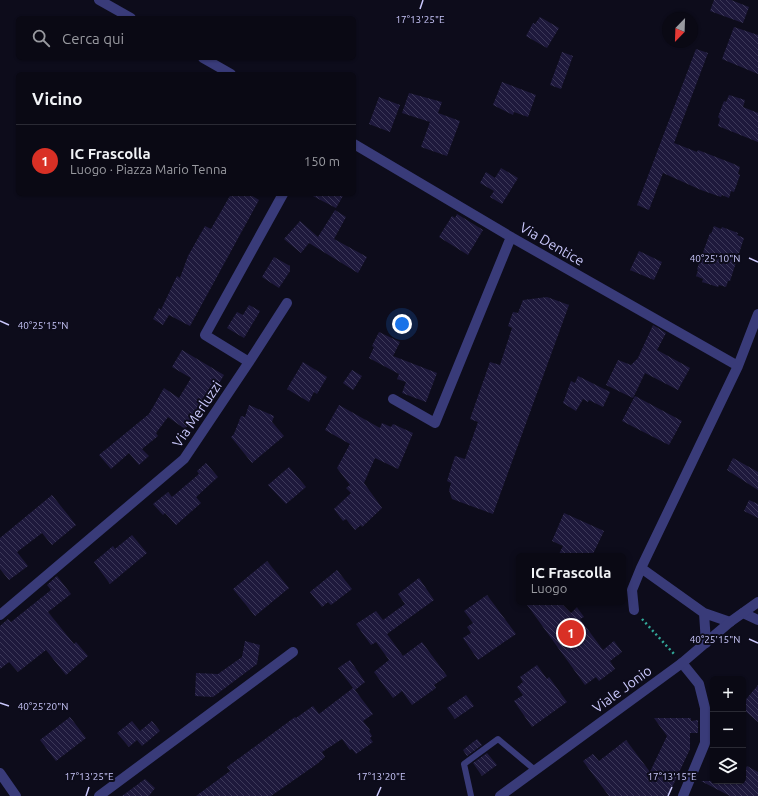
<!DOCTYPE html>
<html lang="it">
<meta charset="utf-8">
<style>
:root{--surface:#0a0914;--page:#13121d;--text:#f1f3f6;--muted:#999aa0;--line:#2a2a34;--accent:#d93025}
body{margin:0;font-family:Ubuntu,sans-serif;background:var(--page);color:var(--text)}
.controls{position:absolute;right:12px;bottom:12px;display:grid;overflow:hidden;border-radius:6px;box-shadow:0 1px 3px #0004}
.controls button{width:36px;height:36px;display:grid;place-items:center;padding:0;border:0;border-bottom:1px solid var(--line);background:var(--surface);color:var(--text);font:20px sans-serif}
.compass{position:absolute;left:662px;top:12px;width:36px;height:36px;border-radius:50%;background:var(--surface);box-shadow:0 1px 3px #0004;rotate:203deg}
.you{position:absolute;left:402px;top:324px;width:14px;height:14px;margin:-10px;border:3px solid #fff;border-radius:50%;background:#1a73e8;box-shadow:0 0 0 6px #1a73e833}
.badge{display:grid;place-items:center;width:26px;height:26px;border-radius:50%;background:var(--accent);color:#fff;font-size:13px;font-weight:700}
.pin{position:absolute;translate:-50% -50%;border:2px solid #fff;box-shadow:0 1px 4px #0006}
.popup{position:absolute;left:516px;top:553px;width:110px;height:52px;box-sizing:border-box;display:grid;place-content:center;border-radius:6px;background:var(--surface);filter:drop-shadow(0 1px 3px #0005);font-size:13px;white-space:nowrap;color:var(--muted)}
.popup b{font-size:15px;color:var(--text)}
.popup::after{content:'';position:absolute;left:50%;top:100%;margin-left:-8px;border:8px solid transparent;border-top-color:var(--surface)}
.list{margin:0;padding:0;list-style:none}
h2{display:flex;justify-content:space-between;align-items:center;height:52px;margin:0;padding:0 16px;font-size:17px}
h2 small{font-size:13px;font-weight:400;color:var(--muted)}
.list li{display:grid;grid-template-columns:26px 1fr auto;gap:12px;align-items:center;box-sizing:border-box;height:72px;padding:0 16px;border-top:1px solid var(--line)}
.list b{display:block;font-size:15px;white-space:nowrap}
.list p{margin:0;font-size:13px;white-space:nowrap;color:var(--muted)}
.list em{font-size:13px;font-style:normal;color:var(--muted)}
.icon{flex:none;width:22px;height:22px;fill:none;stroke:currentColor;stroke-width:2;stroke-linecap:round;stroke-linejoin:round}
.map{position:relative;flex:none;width:758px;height:796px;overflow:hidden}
.search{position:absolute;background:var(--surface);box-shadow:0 1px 3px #0004;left:16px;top:16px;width:340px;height:44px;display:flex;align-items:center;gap:10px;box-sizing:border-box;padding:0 14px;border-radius:6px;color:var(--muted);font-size:15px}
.panel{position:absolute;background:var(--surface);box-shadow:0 1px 3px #0004;left:16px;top:72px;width:340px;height:124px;border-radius:6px}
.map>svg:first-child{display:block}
</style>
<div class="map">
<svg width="758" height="796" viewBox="0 0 758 796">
<defs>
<pattern id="building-back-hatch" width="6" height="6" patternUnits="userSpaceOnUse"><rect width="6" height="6" fill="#1e193c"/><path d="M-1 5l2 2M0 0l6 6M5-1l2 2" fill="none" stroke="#3d3959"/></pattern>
</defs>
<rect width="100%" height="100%" fill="#0d0c1b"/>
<path fill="url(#building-back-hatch)" d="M714 0H731L749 7 743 23 710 11Z
M540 17 559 28 547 48 526 36 533 23 535 24Z
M734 27 758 35V74L722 59Z
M696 49 708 53 674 143 697 152 698 150 734 164 740 167 738 174 740 175 734 192 731 191 729 198 722 195 721 197 701 190 663 173 649 210 637 205Z
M562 52 573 56 561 89 550 85Z
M502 82 536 95 528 117 514 112 513 115 493 105Z
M409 93 442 102 438 113 460 121 447 156 421 147 430 122 402 113Z
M729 95 745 100 743 107 758 113V142L718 126 720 119 718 117 724 101 726 102Z
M379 97 400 105 390 132 369 124Z
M501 168 518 178 502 204 490 197 494 191 480 183 486 172 495 178Z
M231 194H249L259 200 190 326 169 315 163 325 153 319 159 308 161 310 177 276 180 278 188 256 205 226 211 229Z
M309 194H344L336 208Z
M335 210 346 217 334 239 367 257 358 273 309 243 301 253 284 239 300 221 318 237Z
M457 214 483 230 468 255 439 237 452 216 455 218Z
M714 226 721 229 722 227 738 233 737 235 744 238 730 281H728L726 287 719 285 718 287 702 282 703 279 696 276 698 270 697 269 710 233 711 234Z
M639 251 662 262 654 280 630 270Z
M274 257 290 266V271L279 288 262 277Z
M547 297 569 305 493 514 452 499 449 490 451 483 447 481 455 456 465 459 478 422 470 419 490 362 500 365 512 328 508 326 513 312 518 313 523 300Z
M249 305 260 311 244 338 227 328 237 312 243 315Z
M653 325 666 333 657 350 690 368 678 390 645 373 633 398 606 385 618 360 631 365 638 358Z
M379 332 400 342 393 356 437 373 426 402 402 393 406 382 397 379 399 374 369 358 374 347 372 346Z
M182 350 224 375 214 392 209 389 191 418 192 419 185 429 168 417 156 433 158 436 142 449 149 456 139 465 129 453 111 469 99 455 149 414 164 388 179 398 191 378 172 367Z
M303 362 327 377 317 394 314 392 309 402 287 389Z
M352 370 362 376 353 390 343 383Z
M578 376 610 392 603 407 589 400 588 402 583 399 576 411 563 403 571 381 575 383Z
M635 396 682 421 669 445 622 421Z
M249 405 274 416 272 422 284 436 252 463 231 437 234 434 241 416 245 417Z
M339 405 380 428 382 423 391 427 393 424 413 433 398 469 375 458 364 483 382 508 362 527 361 525 355 530 346 519 343 521 334 509 351 493 346 488 350 485 337 468 350 444 325 430Z
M733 458 758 472V490L727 470Z
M206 463 218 477 196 497 201 503 176 525 165 513 163 515 153 504 168 492 172 497 199 474 197 471Z
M289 467 306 487 286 504 268 485Z
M52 495 76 525 52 545 42 533 17 552 28 566 9 580 0 569V538Z
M749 500 758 504V518L744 511Z
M564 513 604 531 592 556H558L563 546 552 541Z
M132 535 147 553 110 584 94 562 113 546 115 549Z
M267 561 289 588 255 616 233 589Z
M337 570 352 589 331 605 328 602 322 607 310 592Z
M57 576 71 594 48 612 74 644 76 642 88 656 66 675 46 650 18 672 9 662 0 669V626L8 619 11 622 51 590 47 585Z
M419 578 434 600 387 634 403 656 422 642 447 676 434 685 436 688 412 705 402 691 393 698 374 672 389 660 376 642 371 645 356 624 376 611 383 620 405 604 398 594Z
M487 595 516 634 478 660 463 638 471 633 467 627 473 623 464 611Z
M525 602H573L584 617 580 619 603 650 614 641 622 652 610 661 615 669 599 681 596 677 585 685Z
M245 641 260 645 257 664 213 697 195 696 196 673 218 674 242 657Z
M350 660 365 682 355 690 373 714 363 721 370 730 369 731 372 736 370 738 373 742 356 754 352 749 350 750 342 739 322 752 325 757 317 764 271 796H196L230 771 227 767 295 717 296 718 313 706 319 714 353 688 338 668Z
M537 665 547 679 549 677 567 702 532 727 514 701 523 695 517 687 523 682 520 677Z
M758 685V722L743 709V703Z
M466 695 474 706 455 719 447 708Z
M70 717 86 738 56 761 40 740Z
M654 718H691V721L698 720V733H690V749L668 796H609L583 761 593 754 599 761 626 740 650 772 667 736Z
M132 721 140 731 152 721 160 731 142 746 137 740 129 747 117 733Z
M477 739 482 745 467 756 463 750Z
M487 753 497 765 482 776 473 763Z
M747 766 758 772V796H730L701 781H743V773Z
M145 779 155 788 149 796H122Z"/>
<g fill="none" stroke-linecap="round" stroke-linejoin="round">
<path stroke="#32a899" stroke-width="2.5" stroke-dasharray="2 3" stroke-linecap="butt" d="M642 619 674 654"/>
<path stroke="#393b79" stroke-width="6" d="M471 796 464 764 498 739 535 770"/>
<path stroke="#393b79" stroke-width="10" d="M99 0 131 18
M203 58 231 74
M354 144 511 237 738 366
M249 362 287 303
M393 399 435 423 511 237
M641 568 704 613 730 622
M634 610 632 590 641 568 738 366 758 314
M704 613 706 643
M743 613 758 620
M0 615 184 459 249 362 205 335 283 194
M682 663 699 684 705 708V743L683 796
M99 796 293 652"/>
<path stroke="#393b79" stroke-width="10" d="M0 773 16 796
M500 796 682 663 730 622 758 602"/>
</g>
<path fill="none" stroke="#cbc9fd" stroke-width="1.5" d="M420 9 423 0M749 258 758 262M0 321 9 325M749 639 758 643M0 703 9 706M86 796 89 787M377 796 381 787M668 796 672 787"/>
<g text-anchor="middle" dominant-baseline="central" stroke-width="4" stroke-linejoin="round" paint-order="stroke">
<g font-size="14" fill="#cbc9fd" stroke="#0d0c1b">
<text transform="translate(552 244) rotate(30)">Via Dentice</text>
<text transform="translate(197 414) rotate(-56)">Via Merluzzi</text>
<text transform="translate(622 689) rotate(-36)">Viale Jonio</text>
</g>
</g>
<g font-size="10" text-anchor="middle" fill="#cbc9fd" stroke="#0d0c1b" stroke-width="4" stroke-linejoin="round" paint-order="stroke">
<text x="420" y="23">17°13'25"E</text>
<text x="715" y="262">40°25'10"N</text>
<text x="43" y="329">40°25'15"N</text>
<text x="715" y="643">40°25'15"N</text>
<text x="43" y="710">40°25'20"N</text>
<text x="89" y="780">17°13'25"E</text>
<text x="381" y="780">17°13'20"E</text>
<text x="672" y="780">17°13'15"E</text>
</g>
</svg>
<div class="controls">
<button>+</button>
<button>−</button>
<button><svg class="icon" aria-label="layers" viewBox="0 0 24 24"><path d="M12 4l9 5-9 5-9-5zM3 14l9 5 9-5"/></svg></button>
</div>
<svg class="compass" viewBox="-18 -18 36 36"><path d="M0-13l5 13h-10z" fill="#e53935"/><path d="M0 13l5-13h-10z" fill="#999aa0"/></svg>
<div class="you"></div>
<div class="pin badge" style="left:571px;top:633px">1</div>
<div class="popup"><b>IC Frascolla</b>Luogo</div>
<div class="search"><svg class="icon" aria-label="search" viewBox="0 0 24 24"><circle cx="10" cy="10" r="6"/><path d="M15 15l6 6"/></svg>Cerca qui</div>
<section class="panel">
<h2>Vicino<small></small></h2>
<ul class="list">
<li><span class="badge">1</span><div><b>IC Frascolla</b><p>Luogo · Piazza Mario Tenna</p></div><em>150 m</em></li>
</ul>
</section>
</div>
